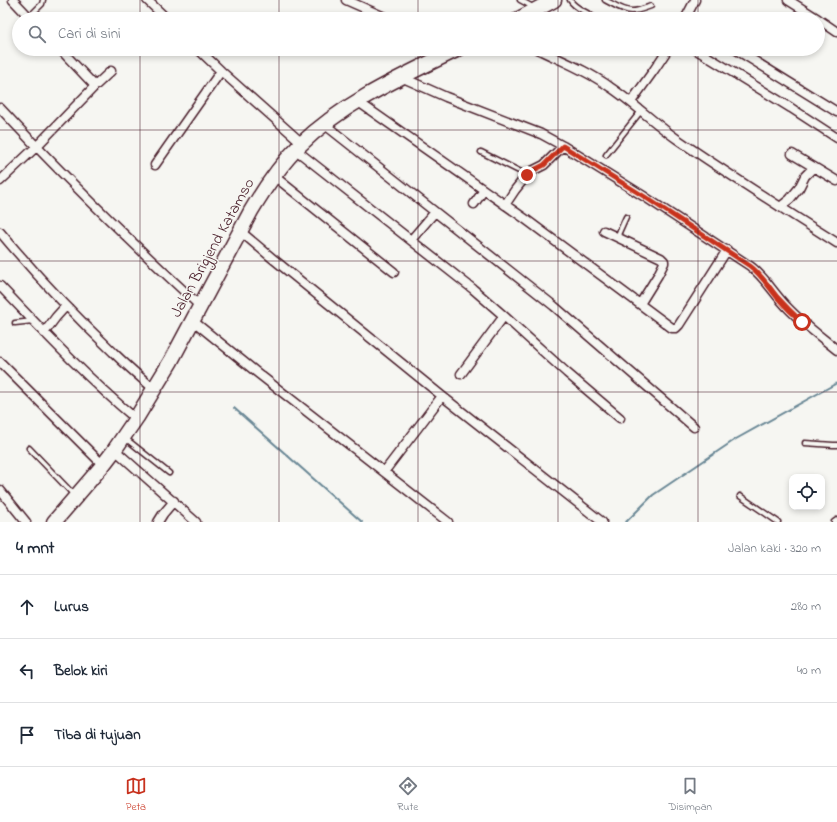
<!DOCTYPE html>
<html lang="id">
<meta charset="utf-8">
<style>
:root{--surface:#fff;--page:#f6f6f7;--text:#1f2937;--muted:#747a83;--line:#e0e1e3;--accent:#c8321e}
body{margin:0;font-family:"Indie Flower",sans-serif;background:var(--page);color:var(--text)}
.controls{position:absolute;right:12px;bottom:12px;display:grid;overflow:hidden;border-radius:8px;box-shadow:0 2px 6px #0003}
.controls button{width:36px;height:36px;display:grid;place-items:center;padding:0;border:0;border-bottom:1px solid var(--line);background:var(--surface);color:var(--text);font:20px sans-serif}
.stop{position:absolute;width:12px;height:12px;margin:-9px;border:3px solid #c8321e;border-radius:50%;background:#fff}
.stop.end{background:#c8321e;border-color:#fff;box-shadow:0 1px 4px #0008}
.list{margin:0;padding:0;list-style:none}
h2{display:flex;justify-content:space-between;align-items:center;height:52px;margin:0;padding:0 16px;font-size:17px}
h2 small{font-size:13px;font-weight:400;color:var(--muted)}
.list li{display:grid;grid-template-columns:26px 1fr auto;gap:12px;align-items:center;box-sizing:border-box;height:64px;padding:0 16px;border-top:1px solid var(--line)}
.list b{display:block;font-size:15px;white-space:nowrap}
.list em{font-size:13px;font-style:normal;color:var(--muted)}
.icon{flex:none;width:22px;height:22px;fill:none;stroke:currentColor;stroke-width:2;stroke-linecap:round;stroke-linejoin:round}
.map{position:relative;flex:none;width:837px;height:522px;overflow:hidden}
.search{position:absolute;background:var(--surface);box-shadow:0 2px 6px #0003;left:12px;right:12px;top:12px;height:44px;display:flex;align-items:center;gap:10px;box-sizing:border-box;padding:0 14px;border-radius:22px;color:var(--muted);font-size:15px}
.sheet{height:244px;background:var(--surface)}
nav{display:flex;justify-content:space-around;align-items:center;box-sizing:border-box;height:56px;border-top:1px solid var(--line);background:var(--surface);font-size:11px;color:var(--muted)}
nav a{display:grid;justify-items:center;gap:2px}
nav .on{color:var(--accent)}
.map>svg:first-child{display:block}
</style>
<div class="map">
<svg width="837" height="522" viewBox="0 0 837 522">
<rect width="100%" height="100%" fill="#f6f6f2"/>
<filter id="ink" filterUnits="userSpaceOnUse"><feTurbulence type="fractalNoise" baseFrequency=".025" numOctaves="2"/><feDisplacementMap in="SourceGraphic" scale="8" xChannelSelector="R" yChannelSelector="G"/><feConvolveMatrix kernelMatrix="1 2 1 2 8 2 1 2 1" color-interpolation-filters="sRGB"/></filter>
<g filter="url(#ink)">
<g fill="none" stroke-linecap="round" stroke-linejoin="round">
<path stroke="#698795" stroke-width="2" d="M234 408 362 522
M626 522 653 495 736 439 837 383"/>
<defs>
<path id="lane" d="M520 0 533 7
M570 0C577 11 587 10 595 19
M605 0C613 4 623 11 632 11 638 11 645 8 651 6
M29 17 42 4 43 0
M481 152 527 175
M606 155 641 111
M617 237 626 217
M15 323 33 321
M125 438 169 473
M805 443 833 445H837
M29 448 74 495
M740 496 778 522
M834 522 837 520"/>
<path id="street" d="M13 0 31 19
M147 0 167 19
M346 0 389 19
M788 0 818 19
M685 19 695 0
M818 19 837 32
M198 49 221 71 302 143
M537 49C562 61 588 71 610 87 634 103 654 123 677 139 729 175 783 209 837 243
M695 49 791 108 837 138
M735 49 837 112
M401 77 446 97 541 134 563 146 645 197 750 266C765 277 774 294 787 307 802 323 820 336 837 350
M95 86 111 71
M357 101 524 218 672 328H676L679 325 727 250
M631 102 654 70 668 49
M0 108C64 177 131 242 200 306
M324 124 554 306 694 427
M296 150 473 289 504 316 567 373 620 418
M792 154 837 181
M155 165 221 71
M274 176 394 272
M0 181 36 147 95 86 60 49
M474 204 484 190
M505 205 515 190 527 175 532 171 544 165 563 146
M780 207 790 199 799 188 805 176 814 167
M240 231 272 258 442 396 602 522
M604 231 661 258 664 261V263L658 275 640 304
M0 232C35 274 73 314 113 352 126 365 140 377 154 389
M411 240 435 212
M0 286C44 332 87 378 136 419
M192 320 255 371 448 522
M44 333 56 317 66 306
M0 362 103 465
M461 374 504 316
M115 450 196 522
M384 472 442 396
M0 490 26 522
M158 522 163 514 174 501"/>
<path id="highway" d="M519 19 554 0
M54 522 103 465 113 452 137 417 171 361 251 211C264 189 281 164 300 145 344 102 403 76 458 49"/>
</defs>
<use href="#lane" stroke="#4a1f2b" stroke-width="7"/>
<use href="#street" stroke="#4a1f2b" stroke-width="11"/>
<use href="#highway" stroke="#4a1f2b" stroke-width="17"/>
<use href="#lane" stroke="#f6f6f2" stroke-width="4"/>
<use href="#street" stroke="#f6f6f2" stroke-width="8"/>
<use href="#highway" stroke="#f6f6f2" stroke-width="14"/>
</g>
</g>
<g fill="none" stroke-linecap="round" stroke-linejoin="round" filter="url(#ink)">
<path stroke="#c8321e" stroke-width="5" d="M527 175 532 171 544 165 563 146 645 197 750 266C761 274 768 286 777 297 785 306 793 314 802 322"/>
</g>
<path fill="none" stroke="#4a1f2b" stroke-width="1" stroke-opacity="0.55" d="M140 0V19M279 0V19M418 0V19M558 0V19M698 0V19M140 49V522M279 49V522M418 49V522M558 49V522M698 49V522M0 130H837M0 261H837M0 392H837"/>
<g text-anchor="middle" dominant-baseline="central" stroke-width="3" stroke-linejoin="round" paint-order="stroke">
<g font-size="16" fill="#4a1f2b" stroke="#f6f6f2">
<text transform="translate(213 248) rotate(-61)">Jalan Brigjend Katamso</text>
</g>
</g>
</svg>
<div class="controls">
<button><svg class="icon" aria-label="locate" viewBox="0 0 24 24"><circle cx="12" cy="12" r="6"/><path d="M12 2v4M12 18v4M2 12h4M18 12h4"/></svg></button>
</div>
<div class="stop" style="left:802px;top:322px"></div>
<div class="stop end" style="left:527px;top:175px"></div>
<div class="search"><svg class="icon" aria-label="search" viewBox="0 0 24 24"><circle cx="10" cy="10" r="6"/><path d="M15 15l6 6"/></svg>Cari di sini</div>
</div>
<section class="sheet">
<h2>4 mnt<small>Jalan kaki · 320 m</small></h2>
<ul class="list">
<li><svg class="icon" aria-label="ahead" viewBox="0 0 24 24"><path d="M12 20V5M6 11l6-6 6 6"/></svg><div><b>Lurus</b></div><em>280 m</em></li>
<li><svg class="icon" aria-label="left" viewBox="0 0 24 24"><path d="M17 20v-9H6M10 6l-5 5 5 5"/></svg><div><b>Belok kiri</b></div><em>40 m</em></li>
<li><svg class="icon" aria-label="arrive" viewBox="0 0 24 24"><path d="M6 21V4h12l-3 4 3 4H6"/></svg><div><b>Tiba di tujuan</b></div></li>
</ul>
</section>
<nav>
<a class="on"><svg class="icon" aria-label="map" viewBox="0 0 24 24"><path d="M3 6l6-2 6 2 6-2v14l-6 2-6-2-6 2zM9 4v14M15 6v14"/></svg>Peta</a>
<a><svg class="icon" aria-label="directions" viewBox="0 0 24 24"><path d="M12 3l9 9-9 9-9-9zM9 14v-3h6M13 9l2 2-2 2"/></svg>Rute</a>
<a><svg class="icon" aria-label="saved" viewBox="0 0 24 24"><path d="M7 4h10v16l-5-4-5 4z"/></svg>Disimpan</a>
</nav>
